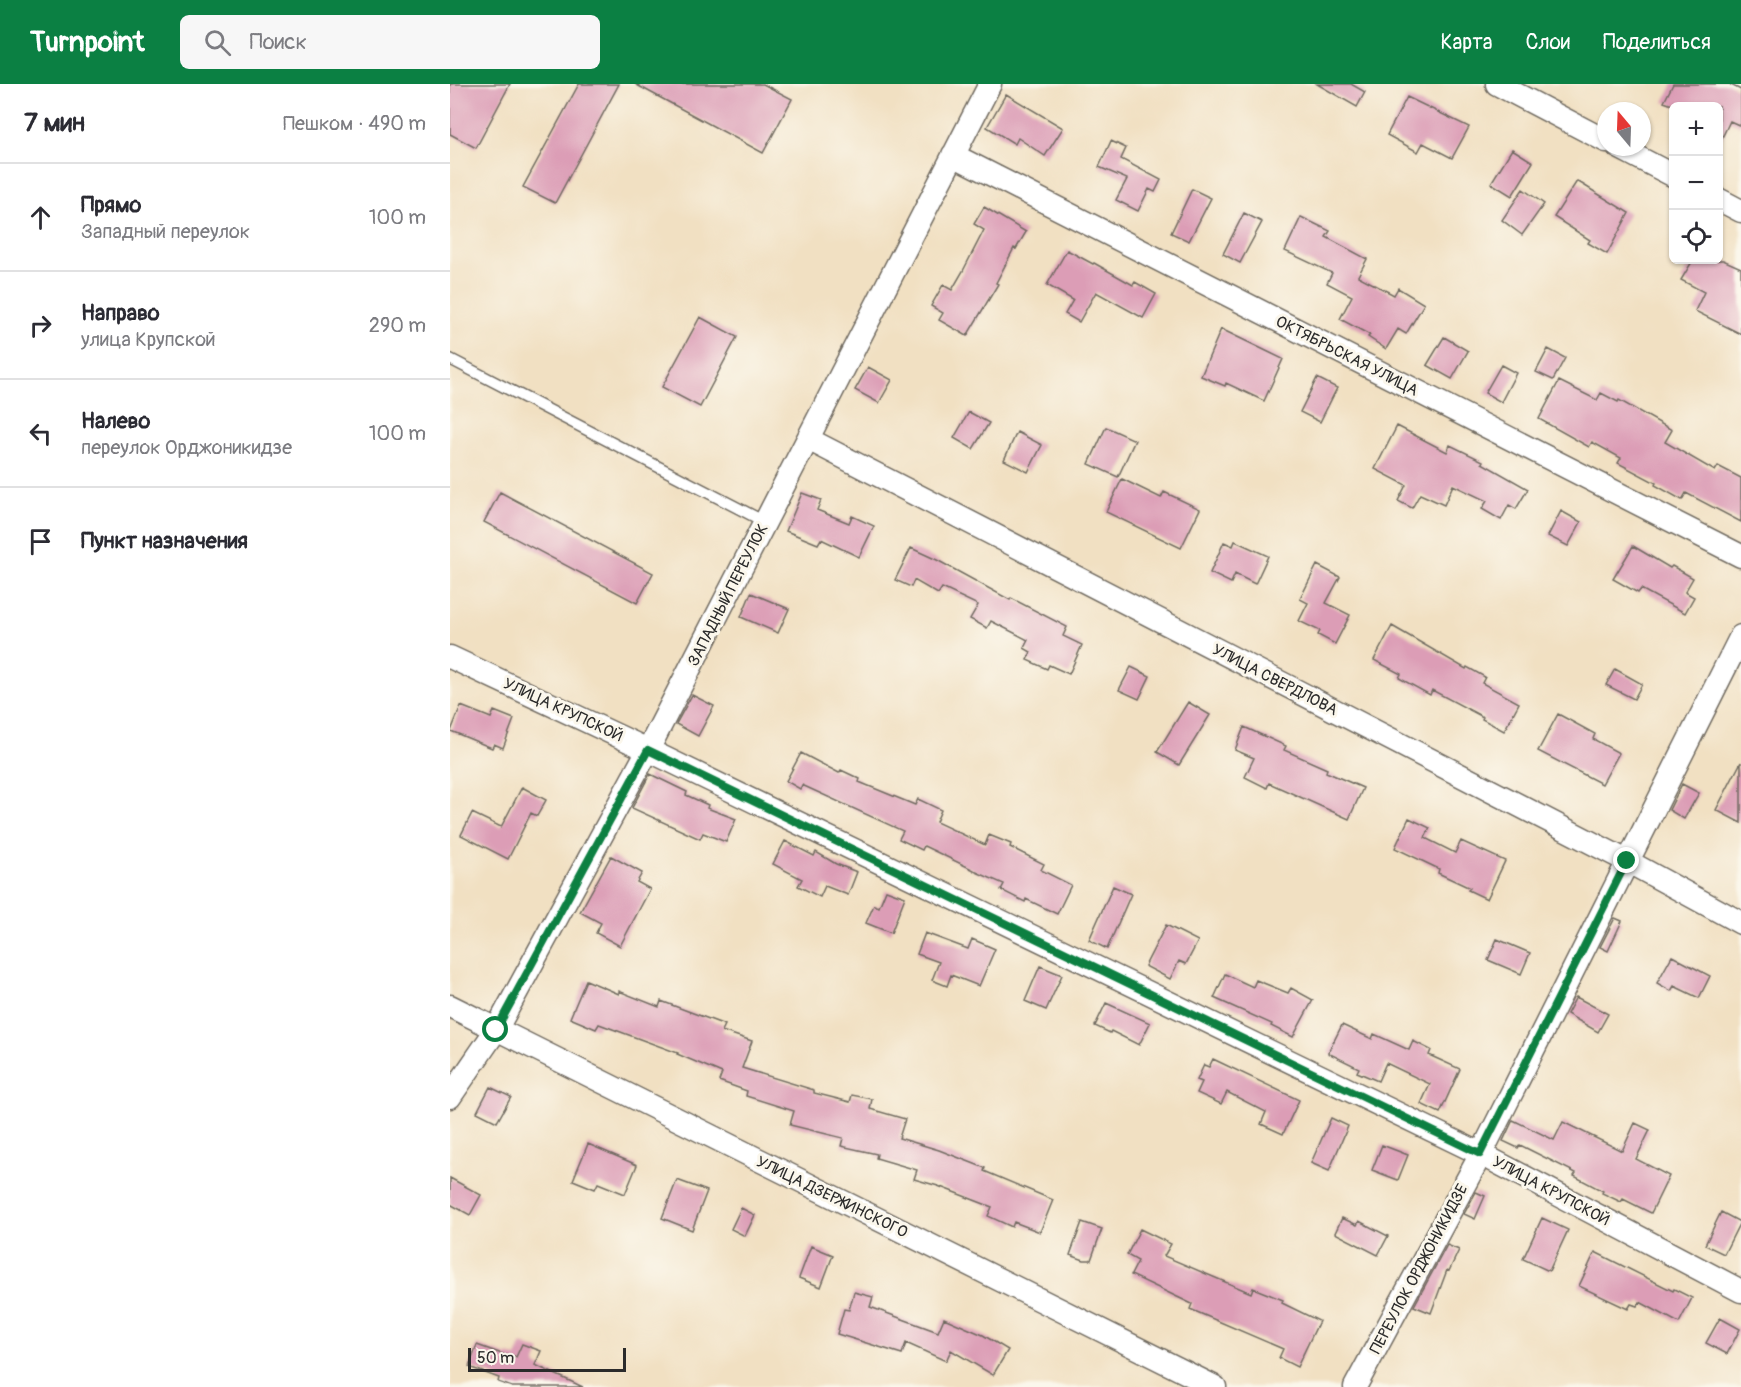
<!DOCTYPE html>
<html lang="ru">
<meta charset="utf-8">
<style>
:root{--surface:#fff;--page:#f7f7f7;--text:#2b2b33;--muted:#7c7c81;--line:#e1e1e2;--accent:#0b8043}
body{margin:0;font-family:Pangolin,sans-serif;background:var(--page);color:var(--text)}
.controls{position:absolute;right:18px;top:18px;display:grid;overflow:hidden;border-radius:9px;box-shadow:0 2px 4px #0004}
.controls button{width:54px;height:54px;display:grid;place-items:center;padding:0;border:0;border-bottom:2px solid var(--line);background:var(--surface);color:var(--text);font:30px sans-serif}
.compass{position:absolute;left:1147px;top:18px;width:54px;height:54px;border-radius:50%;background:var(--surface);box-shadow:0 2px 4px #0004;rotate:341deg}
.scale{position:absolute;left:18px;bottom:15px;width:158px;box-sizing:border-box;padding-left:6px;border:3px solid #2b2b2b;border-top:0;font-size:16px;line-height:21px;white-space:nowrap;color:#2b2b2b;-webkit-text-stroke:4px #fbf7ec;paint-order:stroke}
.stop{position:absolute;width:18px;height:18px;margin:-14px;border:4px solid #0b8043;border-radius:50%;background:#fff}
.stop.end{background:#0b8043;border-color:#fff;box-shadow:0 2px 6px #0008}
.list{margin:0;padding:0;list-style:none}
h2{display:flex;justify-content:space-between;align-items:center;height:78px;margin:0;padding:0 24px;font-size:26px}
h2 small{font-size:20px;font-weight:400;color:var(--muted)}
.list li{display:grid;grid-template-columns:39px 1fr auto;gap:18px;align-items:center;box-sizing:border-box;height:108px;padding:0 24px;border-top:2px solid var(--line)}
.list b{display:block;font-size:22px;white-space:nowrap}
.list p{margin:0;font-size:20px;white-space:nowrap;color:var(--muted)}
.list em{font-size:20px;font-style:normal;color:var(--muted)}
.icon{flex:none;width:33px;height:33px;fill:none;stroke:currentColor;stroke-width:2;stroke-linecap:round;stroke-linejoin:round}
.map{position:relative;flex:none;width:1291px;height:1303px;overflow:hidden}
header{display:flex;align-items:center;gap:36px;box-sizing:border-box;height:84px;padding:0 30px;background:var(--accent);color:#fff}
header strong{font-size:28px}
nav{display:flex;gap:33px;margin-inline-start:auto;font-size:21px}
.search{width:420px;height:54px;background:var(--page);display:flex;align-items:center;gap:15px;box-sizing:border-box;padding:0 21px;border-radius:9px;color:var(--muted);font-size:22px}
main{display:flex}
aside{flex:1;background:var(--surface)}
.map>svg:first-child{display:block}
</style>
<header>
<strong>Turnpoint</strong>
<div class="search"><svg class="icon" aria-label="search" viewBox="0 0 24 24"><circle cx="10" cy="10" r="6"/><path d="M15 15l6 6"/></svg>Поиск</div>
<nav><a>Карта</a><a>Слои</a><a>Поделиться</a></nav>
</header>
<main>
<aside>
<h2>7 мин<small>Пешком · 490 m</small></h2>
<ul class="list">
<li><svg class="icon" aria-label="ahead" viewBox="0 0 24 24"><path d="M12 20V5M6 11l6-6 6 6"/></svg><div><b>Прямо</b><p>Западный переулок</p></div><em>100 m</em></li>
<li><svg class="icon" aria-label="right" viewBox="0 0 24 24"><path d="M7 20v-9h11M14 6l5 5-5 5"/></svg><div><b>Направо</b><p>улица Крупской</p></div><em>290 m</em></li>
<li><svg class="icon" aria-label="left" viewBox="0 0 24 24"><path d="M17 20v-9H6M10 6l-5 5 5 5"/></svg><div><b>Налево</b><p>переулок Орджоникидзе</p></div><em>100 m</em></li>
<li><svg class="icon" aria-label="arrive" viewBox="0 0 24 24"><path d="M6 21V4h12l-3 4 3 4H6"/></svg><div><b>Пункт назначения</b></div></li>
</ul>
</aside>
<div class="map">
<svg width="1291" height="1303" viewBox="0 0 1291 1303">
<rect width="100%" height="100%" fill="#fbf7ec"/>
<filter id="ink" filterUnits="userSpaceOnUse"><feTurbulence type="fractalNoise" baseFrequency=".0167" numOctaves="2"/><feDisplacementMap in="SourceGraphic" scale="12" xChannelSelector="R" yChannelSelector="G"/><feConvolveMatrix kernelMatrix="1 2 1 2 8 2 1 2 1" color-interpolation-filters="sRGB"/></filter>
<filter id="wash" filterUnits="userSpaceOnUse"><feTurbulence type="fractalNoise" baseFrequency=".008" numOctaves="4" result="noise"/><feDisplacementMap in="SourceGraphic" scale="24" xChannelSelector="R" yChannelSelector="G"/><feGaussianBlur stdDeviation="1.35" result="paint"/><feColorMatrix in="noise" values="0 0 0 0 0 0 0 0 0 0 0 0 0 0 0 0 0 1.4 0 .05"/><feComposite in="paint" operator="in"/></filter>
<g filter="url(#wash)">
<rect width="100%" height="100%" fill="#f1e0c2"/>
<g id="blocks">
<path fill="#dc9db6" d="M0 0H60L26 64 0 50Z
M129 0H169L105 119 73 103Z
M185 0H313L342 15 313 69Z
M867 0H901L915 8 907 23Z
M1223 0H1279L1291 6V42L1280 37 1269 60V22H1225L1214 18Z
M556 10 613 44 595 72 568 54 565 60 537 43Z
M957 13 1019 43 1002 74 973 59 968 68 937 51Z
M661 57 676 64 671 75 711 96 705 108 699 105 688 127 666 116 677 95 649 83Z
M1062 65 1083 78 1062 112 1041 99Z
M1127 97 1179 129 1157 170 1138 159 1140 156 1104 133Z
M742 105 761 114 739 157 721 149Z
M1073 105 1094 120 1072 151 1052 136Z
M534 123 576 148 566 165 564 164 546 199 548 200 517 252 489 236 493 229 481 222 493 201 502 206 513 187 534 146 524 140Z
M794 129 812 138 790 179 773 170Z
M851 133 880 147 876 153 917 175 908 192 944 211 948 204 974 220 956 250 948 245 936 265 918 253 920 251 890 235 902 212 877 199 882 189 835 167Z
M617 166 643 180 644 179 683 201 685 198 706 210 693 234 646 208 629 238 615 230 623 216 597 201Z
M1243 176H1273L1291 184V250L1245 227 1254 208 1231 196Z
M250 233 287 253 250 323 212 303Z
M771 245 833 275 814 317 776 299 775 302 751 292Z
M994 253 1018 267 1002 295 977 281Z
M1098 265 1115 274 1103 296 1086 288Z
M1051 281 1066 289 1051 318 1035 309Z
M418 283 442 296 429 319 405 306Z
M867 294 887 304 870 338 850 328Z
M1109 297 1147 316 1151 309 1168 318 1169 316 1222 346 1215 358 1265 387 1268 382 1291 394V438L1236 409 1232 416 1205 401 1206 399 1168 379 1171 374 1142 358 1139 363 1089 335Z
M519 328 539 339 523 365 504 354Z
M947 342 997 368 1000 361 1033 377 1032 379 1078 405 1066 425 1059 421 1051 436 1032 425 1037 417 1003 401 994 421 970 410 962 424 948 417 956 401 925 385Z
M656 343 685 356 668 393 639 380Z
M567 348 592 361 578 388 554 376Z
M672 395 711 414 714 408 750 425 731 464 656 428Z
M50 408 203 489 187 519 34 438Z
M352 409 371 416 367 426 399 439 402 432 424 442 409 473 371 455 368 460 336 447Z
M1111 427 1131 438 1118 462 1098 452Z
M785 457 818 472 805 500 785 490 781 499 760 489 774 458 783 462Z
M1183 462 1220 484 1222 482 1243 494 1235 508 1244 513 1235 529 1191 505 1188 509 1163 495Z
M461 464 487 476 560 516 561 514 617 543 613 552 632 561 619 590 599 581 597 585 577 576 581 568 574 564 578 556 541 537 537 544 520 535 528 521 492 504 488 510 464 496 461 503 445 496Z
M867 481 890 493 876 519 900 531 885 560 868 551 870 547 849 537 858 519 850 515Z
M301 509 339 525 328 549 291 533Z
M942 542 1016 585 1017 583 1035 593 1032 599 1069 619 1054 647 1032 635 1033 633 982 606 980 611 949 594 951 590 924 576Z
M681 583 700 592 689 615 669 606Z
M1165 585 1192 600 1184 615 1156 601Z
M242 611 264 622 248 652 226 640Z
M738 618 760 631 729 681 707 668Z
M11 622 41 634 44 627 64 635 53 664 44 660 42 664 1 647Z
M1108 630 1145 650 1143 655 1169 669 1152 700 1088 667Z
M794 643 836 662 834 666 877 685 876 688 913 704 899 735 819 699 817 704 795 693 804 674 785 666Z
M351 669 389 689 391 686 410 695 409 698 465 721 468 715 491 726 486 738 535 761 539 751 561 760 560 763 594 780 591 786 621 801 607 830 576 815 575 818 551 806 554 800 524 787V786L474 762 472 766 449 755 453 747 352 701 350 705 336 697Z
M1291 678V739L1266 726Z
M200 690 237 708 236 711 258 721 257 724 286 735 276 758 253 749 250 755 182 724Z
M1232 700 1249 709 1234 735 1219 726Z
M72 703 96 716 87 732 81 729 58 775 11 751 22 729 51 743Z
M959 734 980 744 975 754 1005 769 1011 757 1055 777 1037 815 1018 806 1020 804 988 789 989 785 945 764Z
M335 757 364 772 366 768 386 780 407 788 398 811 375 802 370 813 348 802 352 795 323 780Z
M161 772 192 789 187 798 200 805 170 862 146 849 151 839 130 828Z
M663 802 681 810 657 865 639 856Z
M436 806 455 813 441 849 416 839 424 821 429 823Z
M1165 834 1172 837 1158 867 1150 863Z
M716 841 748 857 736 880 729 877 720 895 695 882Z
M475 849 518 865 522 855 545 865 529 902 501 891 497 902 482 896 489 878 467 870Z
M1047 855 1080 869 1071 890 1038 876Z
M1222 872 1260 892 1249 914 1224 902 1221 907 1207 899Z
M590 882 612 891 596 926 575 917Z
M775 890 803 903 806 896 838 909 841 904 863 916 843 953 821 942 822 940 764 914Z
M136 896 169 910V907L209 923 211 917 275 941 272 947 302 957 292 984 364 1006V1009L400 1018 402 1011 422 1015 420 1025 455 1035 449 1054 489 1066 535 1084 534 1087 603 1116 590 1148 564 1138 562 1143 538 1132 542 1123 488 1102 464 1095 467 1086 426 1074 427 1070 391 1062 393 1054 340 1041 344 1027 296 1012 297 1007 269 997 272 989 227 970 228 969 149 940 146 945 120 934Z
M1126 913 1158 930 1148 948 1117 930Z
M656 919 700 939 689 961 661 947 660 949 645 942Z
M892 941 922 955 924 950 959 966 963 957 981 966 979 971 1010 985 990 1029 971 1020 980 1000 936 979 928 997 907 988 909 984 878 969Z
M763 975 849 1016 833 1050 811 1040 816 1028 777 1008 771 1020 747 1009 752 998 747 996 754 981 759 983Z
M40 1003 61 1013 47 1038 27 1028Z
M881 1034 898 1042 879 1087 861 1079Z
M1063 1036 1104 1056 1113 1038 1172 1067 1185 1039 1200 1046 1186 1075 1219 1092 1201 1129 1173 1115 1171 1118 1152 1109 1153 1107 1124 1092 1126 1089 1070 1061 1068 1064 1053 1057Z
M138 1060 187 1081 175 1110 148 1099 145 1105 123 1096Z
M932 1061 958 1071 948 1096 922 1086Z
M0 1094 31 1111 20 1131 0 1120Z
M227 1096 257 1107 242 1146 212 1134Z
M1026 1108 1035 1112 1025 1135 1014 1130Z
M291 1124 305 1131 295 1152 281 1145Z
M1271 1128 1290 1138 1274 1170 1255 1161Z
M892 1134 907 1141 909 1137 938 1152 928 1171 885 1149Z
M1092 1134 1118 1146 1099 1187 1073 1175Z
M632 1138 652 1145 641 1176H634L620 1171Z
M690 1145 721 1160 714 1172 801 1209 803 1204 833 1216 832 1219 869 1237 847 1283 829 1274 833 1265 740 1225 742 1220 681 1191 688 1177 677 1171Z
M997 1161 1009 1166 999 1187 997 1186 981 1229 964 1222Z
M361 1162 383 1171 371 1203 349 1194Z
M1145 1168 1223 1207 1224 1205 1242 1214 1229 1239 1190 1218 1187 1222 1181 1220 1178 1225 1129 1202Z
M404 1208 423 1213 420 1223 488 1248 494 1234 533 1251 558 1266 543 1291 501 1266 496 1277 456 1259 452 1270 387 1250 394 1225 399 1226Z
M1270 1234 1290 1245 1277 1270 1256 1259Z
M72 1260 91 1267 85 1281 133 1303H62L48 1298 49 1294 19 1283 27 1261 58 1272 59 1270 66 1273Z"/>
</g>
</g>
<g filter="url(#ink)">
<use href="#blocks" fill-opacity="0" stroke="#706a60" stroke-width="1.5"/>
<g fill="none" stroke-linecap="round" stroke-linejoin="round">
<defs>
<path id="service" d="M0 275 315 438"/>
<path id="minor" d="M1047 0 1156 57
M1168 63 1224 92
M503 71 1291 472
M1268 115 1291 127
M358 355 1177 777 1291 839
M0 573 198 666 1031 1070 1291 1207
M0 922 765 1303
M0 1013 46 946 198 666 540 0
M905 1303 1031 1070 1291 552"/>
</defs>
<use href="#service" stroke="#706a60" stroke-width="13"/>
<use href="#minor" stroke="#706a60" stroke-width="25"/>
<use href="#service" stroke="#fff" stroke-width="10"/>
<use href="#minor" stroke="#fff" stroke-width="22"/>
</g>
</g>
<g fill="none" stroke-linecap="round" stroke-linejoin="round" filter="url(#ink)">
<path stroke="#0b8043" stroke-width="8" d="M46 946 198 666 1030 1070 1177 777"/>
</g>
<g text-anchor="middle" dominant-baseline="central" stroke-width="6" stroke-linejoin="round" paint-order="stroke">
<g font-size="16" fill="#2b2b2b" stroke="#fbf7ec">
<text transform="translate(897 272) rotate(27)">ОКТЯБРЬСКАЯ УЛИЦА</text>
<text transform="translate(278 511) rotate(-63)">ЗАПАДНЫЙ ПЕРЕУЛОК</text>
<text transform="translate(825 596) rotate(27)">УЛИЦА СВЕРДЛОВА</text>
<text transform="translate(113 626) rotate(25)">УЛИЦА КРУПСКОЙ</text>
<text transform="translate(1101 1107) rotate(28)">УЛИЦА КРУПСКОЙ</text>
<text transform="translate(382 1113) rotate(26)">УЛИЦА ДЗЕРЖИНСКОГО</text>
<text transform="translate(969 1185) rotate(-62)">ПЕРЕУЛОК ОРДЖОНИКИДЗЕ</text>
</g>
</g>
</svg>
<div class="controls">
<button>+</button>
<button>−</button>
<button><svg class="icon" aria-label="locate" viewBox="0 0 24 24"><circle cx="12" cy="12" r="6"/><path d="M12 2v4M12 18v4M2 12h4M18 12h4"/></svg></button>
</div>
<svg class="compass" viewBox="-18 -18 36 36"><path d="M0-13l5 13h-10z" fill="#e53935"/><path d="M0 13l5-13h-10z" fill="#7c7c81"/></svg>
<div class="scale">50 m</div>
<div class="stop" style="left:46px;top:946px"></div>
<div class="stop end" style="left:1177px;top:777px"></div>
</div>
</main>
